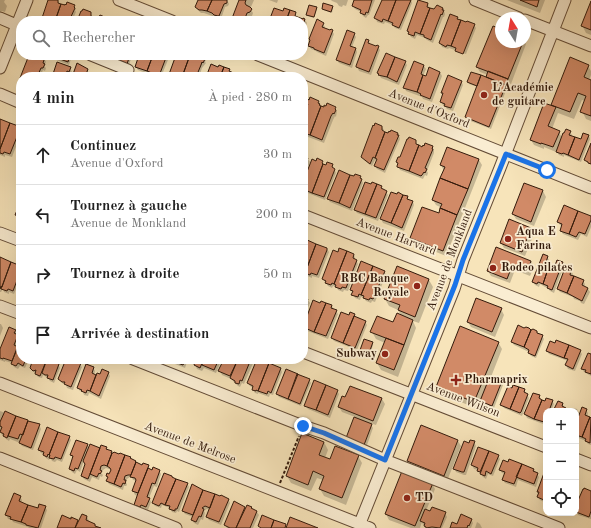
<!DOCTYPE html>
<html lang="fr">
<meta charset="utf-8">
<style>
:root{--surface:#fff;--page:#f6f6f6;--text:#222;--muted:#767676;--line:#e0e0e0}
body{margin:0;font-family:"Old Standard TT",serif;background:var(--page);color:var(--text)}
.controls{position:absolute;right:12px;bottom:12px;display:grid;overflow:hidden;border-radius:8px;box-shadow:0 4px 16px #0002}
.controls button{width:36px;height:36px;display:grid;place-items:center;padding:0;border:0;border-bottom:1px solid var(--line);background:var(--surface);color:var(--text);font:20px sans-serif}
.compass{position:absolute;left:495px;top:12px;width:36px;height:36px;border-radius:50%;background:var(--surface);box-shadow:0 4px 16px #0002;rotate:349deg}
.stop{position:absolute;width:12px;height:12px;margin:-9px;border:3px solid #1a73e8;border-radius:50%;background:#fff}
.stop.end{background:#1a73e8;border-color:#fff;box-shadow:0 1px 4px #0008}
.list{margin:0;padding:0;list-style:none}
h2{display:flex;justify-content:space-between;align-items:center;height:52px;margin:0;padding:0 16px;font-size:17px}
h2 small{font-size:13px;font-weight:400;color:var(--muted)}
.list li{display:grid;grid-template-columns:26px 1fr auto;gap:12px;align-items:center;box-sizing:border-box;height:60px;padding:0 16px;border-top:1px solid var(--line)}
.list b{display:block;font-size:15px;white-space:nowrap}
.list p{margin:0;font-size:13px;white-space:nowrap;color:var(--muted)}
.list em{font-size:13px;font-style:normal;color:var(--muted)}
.icon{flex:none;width:22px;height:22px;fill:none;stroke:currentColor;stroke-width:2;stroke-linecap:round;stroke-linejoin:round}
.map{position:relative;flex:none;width:591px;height:528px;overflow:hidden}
.search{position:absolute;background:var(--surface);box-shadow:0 4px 16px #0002;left:16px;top:16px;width:292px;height:44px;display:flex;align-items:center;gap:10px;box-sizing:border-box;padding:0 14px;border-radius:16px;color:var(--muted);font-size:15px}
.panel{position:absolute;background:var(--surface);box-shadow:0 4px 16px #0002;left:16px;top:72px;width:292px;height:292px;border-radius:16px}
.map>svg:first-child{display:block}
</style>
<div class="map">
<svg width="591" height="528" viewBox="0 0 591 528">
<rect width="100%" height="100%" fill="#f7e4ba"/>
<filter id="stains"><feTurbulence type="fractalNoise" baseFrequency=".005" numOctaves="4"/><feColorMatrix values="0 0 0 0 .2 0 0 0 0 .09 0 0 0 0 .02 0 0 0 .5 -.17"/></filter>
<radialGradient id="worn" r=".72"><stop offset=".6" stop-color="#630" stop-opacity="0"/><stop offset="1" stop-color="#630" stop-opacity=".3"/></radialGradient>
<path fill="#0003" d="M0 0H5L4 2 7 6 5 12 2 11 1 12H0Z
M49 0H58L60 5 74 6 76 9 75 10 76 12 72 21H42Z
M199 0H227L229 4 228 6 225 7 221 19H219L215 17 204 13H201L198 10 196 7Z
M240 0H254L251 7 249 6 253 13 252 16H249L247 21H232Z
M269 0H278L277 3Z
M331 0H348L346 6 343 5 342 7 339 6 337 3 332 1Z
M355 0H375L369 15H368L366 18 363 16 361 12 355 9 353 6Z
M383 0H411L412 3 401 30 395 28 393 25 385 22 384 24 377 22 376 18Z
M507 0H545L540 13Z
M591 3V35L586 33 582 25Z
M428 4 429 8 434 10 443 8 445 14 444 17H443L433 43 427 40 425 38 417 35 415 39 411 37 408 31Z
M332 7 333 8 332 13 323 10V9Z
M317 8V9L314 18 308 16 307 14Z
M283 12 295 13 297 17V18L305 20 307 23 303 32V21H270Z
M458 18 459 21 474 25 476 28 466 54 449 48 448 49 442 47 440 43Z
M323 24 325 27 324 29 332 31 334 34 326 56 317 52 316 51 311 49 309 45Z
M501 30V42H525L526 44 511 84 509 83 491 129 468 120 466 117 478 87 469 84 468 82 486 78 488 75 480 72 477 67Z
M354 34 356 37 352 47 356 49 357 52 352 68 339 63 337 60Z
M369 41 370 45 378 47 380 50 371 75 359 71 357 66Z
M30 55H36L44 58 46 62 44 66 46 68 45 71 43 70 40 77H22Z
M44 55H72V56L69 65Z
M104 55H133L128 66Z
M140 55H170L161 77H156L138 70 136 67Z
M177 55H190L194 57 196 55H199L204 57 206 60 205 62 206 63 202 68 199 77H169Z
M405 62 407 65 399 85 381 78 378 73Z
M414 62 424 66 426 69 423 76 426 77 440 72 442 76 432 102 423 99 422 97 406 91 405 88Z
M588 66 591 71V75L589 80 591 81V121L586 119 582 111 585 101 582 100 574 119 558 113 552 129 559 132 562 138 570 132 572 135 571 137 581 141 589 136 590 139 581 162 564 155V157L559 155 556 151V152L544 147V149L534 145 531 140 554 107 553 105Z
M70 68 72 72 71 75 69 74 68 77H53Z
M87 70 89 73 87 77H73Z
M247 74 255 77H245V76L246 77Z
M461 81 463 85 453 111 447 109 445 106 443 105 441 102 443 95 442 93Z
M319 102 321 105 320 106 324 108H335L337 111 336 117 335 116 333 120 324 143 303 135V119Z
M0 120 20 128 21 129V134L12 157 5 155V157L0 155Z
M382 127 384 130 383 132 389 134 398 133 400 139 385 173 377 169 375 166 377 161 375 160 372 166 365 161 363 157Z
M415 141 417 146 423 148 432 147 434 150V153L427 171 428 173 427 176 425 175 423 179 400 170 398 166 401 159Z
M21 146V161L19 160 17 157Z
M448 148 479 160 482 165 446 256 414 243 411 238 439 214 442 208 436 205 433 200 444 171 441 165Z
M303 155H305L310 162 303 179Z
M316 162H322L324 165H332L336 173 325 200 303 191V185Z
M354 177H360L363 183 352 211 330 202 328 199Z
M525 184 543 191 546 197 534 226 516 219 513 214Z
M381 187 383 190 386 192 388 195 378 221 357 213 355 210Z
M407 197 409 200 413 202 414 205 404 231 383 223 381 219Z
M591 217V227L587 237 581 234 578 240 563 234 561 231 563 227 560 225 558 222Z
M510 221 531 229 534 234 525 256 504 248 501 243Z
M303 247 327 249 329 252 319 278 312 276V278L303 274Z
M354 255 355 258V260H356L358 264 348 291 344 290 343 292 338 290 337 287 333 286 332 288 328 286 323 279Z
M547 257 549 260 547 267 554 269 562 263 564 266 554 293 550 291 548 288 545 287 540 284 539 287 535 285 533 282Z
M0 258 21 267V277L14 294 9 292V294L4 292 3 289 1 292H0Z
M531 261 534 267 530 276 515 270 510 283 491 276 488 271Z
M384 271 386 275 375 302 372 301 371 303 366 301 364 298 361 297 360 300 355 298 351 290Z
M571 271 573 274 572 277 583 281 585 284 584 287 588 289 590 292 584 304 581 303 580 301 574 299 573 297 560 292 558 289Z
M429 280 433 287 419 323 413 321 416 328 398 377 381 370 377 363 385 343 376 339 372 332 393 324 402 317 398 310 389 306 385 299Z
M21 287V296L19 293Z
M303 295 305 298 308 300 310 303 303 319Z
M332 306 334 310 336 311 338 314 328 339 305 330 304 327Z
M501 309 504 315 495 337 471 327 468 322Z
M354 315 356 318 365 322 367 325 357 350 334 341 332 338 350 316Z
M0 324H1L3 328 0 336Z
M15 330 17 334 16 335 21 340V359H29L25 368 20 366 18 369 14 367 12 363 5 361V362L0 360V351Z
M537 334 542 336 544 339 536 358 531 356 529 353V352L514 345 512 342Z
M498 342 502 349 489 382 495 385 501 382 503 385 494 408 483 404 481 401 478 409 441 394 437 386Z
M372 343 373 345 369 357 361 354 360 353Z
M547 351H580L582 354 575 371 568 369 566 365 568 361 549 354Z
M591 355V376L584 372 582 369Z
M34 359H46V360L51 362 52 359H62L60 363H59L58 364 60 368 54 383 50 381 48 378 43 375 42 378 38 377 36 374 33 371 31 368Z
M67 359H81L79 364 82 367 73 390 67 388 66 385 62 383 60 379Z
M174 359H188L185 368 175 364 173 361Z
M190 359H222L216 373 204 368 202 371 197 369 195 364 192 363Z
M225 359H253L254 361 244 384 242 383 240 387 238 386 231 379 222 375 220 371Z
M93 368 95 371 94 375 97 376 108 372 110 376 101 399 89 393 88 396 84 395 83 392 80 391 78 388Z
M280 368 282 372 273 395 270 394 269 397 261 394 258 393V394L255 393 253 390V388L250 386 248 383Z
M309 380 311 383 301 406 279 397 277 394Z
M350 387 382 399 385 404 376 425 370 423 373 428 366 448 347 438 355 417 342 412 339 407 346 398Z
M524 390 529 398 522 416 504 408 502 405Z
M337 391 339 394 330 418 308 409 306 406Z
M539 396 541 399V400L545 402 552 401 554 404 551 411H546V425L527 418 525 414Z
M562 404 564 407V408L571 411H555Z
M573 408 577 409 579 413 576 419V411H571Z
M586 410 588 413 587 417 591 419V445L588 444 586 441 576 437V425Z
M0 411 39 425 41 429 33 450 22 446 20 443 10 439 9 441 6 439 4 436 2 435 0 431Z
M69 437 71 440 62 462 57 460 55 462 52 461 50 457 49 460 46 458 43 454 41 453 39 450Z
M458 441 461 446 447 481 411 467 408 461Z
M324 442 328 450 325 458 331 460 358 456 362 463 346 505 324 496 320 489 323 480 317 478 311 491 291 483 287 476Z
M474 442 476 446 466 475H464L456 472 455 469 469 444Z
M87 444 89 448 101 449 102 446 106 448 108 451 111 452 112 454 130 458 131 460 135 461 137 464 143 466H148L150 470 159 471 161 474 157 487 154 486 149 498 151 502 148 510 142 508 141 510 137 508 135 505 138 496 135 495 133 491 137 481 133 480 132 478 130 477 127 479 126 482 127 485 126 486H124L123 490 109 484 107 481 108 478 107 476 110 475 112 470 106 468 103 470 101 473 103 475 102 477 100 476 99 480 92 477 90 482 84 479 82 476 86 464 84 461 80 472 77 470 75 474 72 472 70 469 73 458 71 454Z
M479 448 498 456 500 459 493 476 488 474 486 479 483 477 478 470 474 469 472 465Z
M510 460 534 470 539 477 536 487 518 480 516 487 505 483 503 480 505 474 502 473 500 470 509 463Z
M546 474V503L540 500 538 497 539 493 538 491Z
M172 478 187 483 189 487 179 512 177 511 176 513 172 512 170 508 162 505 161 508 155 506 153 503Z
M432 483 435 489 426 511 445 513 447 517 442 528H426V526L423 525 422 522 420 528H411L389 520 386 514Z
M591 492V519L578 515 576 510V508Z
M20 497 22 500 21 503 38 510 45 507 47 510 41 528H29L28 527 13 522 12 520 8 519 6 515Z
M221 498 228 499 230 503 221 525 209 520 207 517 210 510 207 509 204 511 205 513 203 520 201 519 198 525 194 523 192 520 193 517 185 514 183 511Z
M234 503 246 509 251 507 253 510 257 512 259 515 253 528H227L225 525Z
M82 515 87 517 89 521 88 522 95 524 96 527 98 528H58L71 520 72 518 79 521Z
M471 519 473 523 471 528H451Z
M477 522 480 524 482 528H475Z"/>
<path fill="#d18a67" stroke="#331a0b" d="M48 0H58V3L61 4 55 21H41Z
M198 0H212L207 11 202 10H199L195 7Z
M212 0H227V3L224 4 219 16H218L214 15 212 13 207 11Z
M239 0H246L245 3 246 5 250 7 252 9 250 12 247 13 244 21H231Z
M354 0H372L368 13 366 12 365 15 360 13 361 10 352 6Z
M382 0H396L388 21 383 19 382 22 374 18Z
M396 0H411L399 28 392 25 393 23 388 21Z
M418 0 428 3 427 7 430 8 420 34 415 32 414 36 408 34 409 32 407 31Z
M520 0H539L537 7Z
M591 1V30L581 26Z
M67 2 75 5 74 7 75 8 69 21H55L61 4 65 5V4L66 5Z
M323 3 333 6 331 12 322 9Z
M309 5 317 7 314 17 306 15Z
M437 5 443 8 442 10H444L442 15 441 14 431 40 424 37V35L420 34 430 8 434 9Z
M274 8 283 11 284 8 290 10 286 21H269Z
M83 9 91 12V16L93 17 92 21H77L81 11H82Z
M290 10 296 12 295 16 303 19V18L305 19 303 25V21H286Z
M450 14 458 17 457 19 461 20 451 46 447 45 446 47 439 43Z
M100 15 107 18 106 20 108 21H92L93 17 97 18V17L98 18Z
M317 19 324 23 322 27 330 30 331 29 333 30 324 53 314 49V48L308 46 310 40 309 39Z
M461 20 466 22 467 21 475 24 463 54 455 51 456 48 451 46Z
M493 26 501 29V42H523L508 79 476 67Z
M347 30 355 33 350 46 356 48 350 65 336 60Z
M366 39 369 40 368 43 376 46 377 45 379 46 369 72 356 67V66Z
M386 53 395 57 387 77 378 75 379 74 377 73Z
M29 55H39L45 57 43 63 45 64 43 68H41L37 77H21V78H20Z
M49 55H70L68 62Z
M116 55H130L127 64 115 58Z
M139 55H153L147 71 135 67Z
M153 55H167L159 76 147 71Z
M176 55H190L182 77H168Z
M190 55 193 56 194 55H202L204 56 203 58 205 59 203 63 202 62 201 65 196 77H182Z
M395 57 406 61 397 82 387 77Z
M570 57 589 65 584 77 591 80V116L580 112 586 96 578 93 570 112 551 105Z
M414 61 424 65 421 74 423 75 417 92 403 88Z
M57 62 71 67 69 72 67 71 65 77H52Z
M77 63 88 69 85 77H72Z
M211 64 218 67 219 65 224 67 220 77H206Z
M224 67 230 69 229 71 236 74 235 77H220Z
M429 67 440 72 430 99 420 95 421 94 417 92 423 75 426 76Z
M488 71 508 79 506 85 486 77Z
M471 72 481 75 477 86 467 82Z
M448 75 462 81 451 108 444 106 445 104 440 102 443 93H441Z
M481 75 506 85 489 127 465 117Z
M310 97 319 101 318 103 320 104 319 105 321 106 310 135 303 133V116L307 106 308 104 307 103 308 99 309 100Z
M327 103 336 107 335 109 336 110 334 114 333 113 331 116 322 140 310 135 321 106 324 107V105L326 106Z
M544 103 556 107 548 126 560 131 553 147 541 143V144L530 140Z
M0 119 10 123 0 149Z
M10 123 21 127 10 154 4 152 3 154 0 153V149Z
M375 123 382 126V130L385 132 375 158 373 157 370 164 361 157 373 125 374 126Z
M566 129 571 131 569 135 575 137 568 155 563 153 562 154 556 152 563 133H564Z
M391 130 398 133 397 135H399L384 170 374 166 377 159 375 158 385 132 388 133 389 131 390 132Z
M583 133 589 135 579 160 568 155 575 137 581 139Z
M409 137 416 140V144L419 145 409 171 397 167V166L398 163 396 162 398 157H400L407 139H408Z
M425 143 433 146 432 149H433L425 168 427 169 425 173 424 172 422 175 421 176 409 171 419 145 422 147 423 145 424 146Z
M591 143V164L588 163V162L584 160Z
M447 147 479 159 468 189 440 178 445 167 440 165Z
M303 154 305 155V157L308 158 303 172Z
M317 158 323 161 322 163 323 164 312 193 303 189V182L312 159 316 161Z
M327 162 333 164 332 167 335 169 324 197 312 193 323 164 326 165Z
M339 170 350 175 339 203 327 199Z
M355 174 361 176 360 178 362 179 350 208 339 203 350 175 354 176Z
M440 178 468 189 457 215 440 208 442 204 432 200Z
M365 182 371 184 372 182 377 184 365 214 354 210Z
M524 183 543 190 531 222 512 214Z
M377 184 382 186 381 188 387 191 376 218 365 214Z
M391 192 397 194 398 192 403 195 391 223 380 219Z
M403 195 408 196 407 199 413 201 402 228 391 223Z
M21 201V217L15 215Z
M564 205 578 211 569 234 560 231 562 224 557 222Z
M422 207 439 213 440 208 457 215 443 251 410 238Z
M578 211 591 216V220L585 234 579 232 576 237 569 234Z
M509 219 531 228 522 252 500 243Z
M305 239 316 244 305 273 303 272V244Z
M316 244 327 248V250L317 275 311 273 310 275 305 273Z
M496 247 531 261 527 272 512 266 507 279 487 271Z
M339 248 347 251 334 284 332 283 331 285 325 283 326 281 322 279 333 250 338 252Z
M347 251 354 254 353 258 357 260 346 288 342 287 341 289 335 287 336 285 334 284Z
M543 254 548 256 545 265 549 266 543 284 538 282 537 284 532 282Z
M0 257 11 262 2 287 1 286 0 289Z
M557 260 563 262 552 290 547 288 548 286 543 284 549 266 554 268Z
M361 261 373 266 361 295 359 294 358 297 351 295 353 291 350 290Z
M11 262 21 266V270L13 291 8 289 7 291 1 289Z
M373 266 385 271 373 299 370 298 369 300 363 298 364 296 361 295Z
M397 266 429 279 415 317 398 310 400 305 384 299Z
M565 268 571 270 570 275 574 276 567 293 557 289Z
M574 276 584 280 582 285 588 288 582 301 567 293Z
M303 296 308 299 303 312Z
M476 298 502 308 492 332 467 322Z
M313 300 320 303 321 301 326 303 314 332 303 327Z
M326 303 332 305 331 308 337 310 326 336 314 332Z
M341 312 349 315 350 312 355 314 343 343 331 338Z
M397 313 413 320 404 345 370 332 377 316 393 322Z
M354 316 366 321 355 348 343 343Z
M518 325 524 328 526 327 529 328 531 330 524 347 511 342Z
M460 326 499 342 474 402 436 387Z
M9 327 16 330 14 333 18 335 14 345 18 347 12 361 3 358V359L0 358V349Z
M533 329 537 331V333L543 335 535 356 528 353 529 350 524 347 531 330Z
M21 337V359H26L23 366 18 363 16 366 11 364Z
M386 338 404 345 394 370 376 363Z
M364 339 373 342 368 356 359 353Z
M556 340 569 345 564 358 546 351 550 341 555 343Z
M569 345 581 350 573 369 565 365 568 359 564 358Z
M588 353 591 354V374L585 372 586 370 581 369Z
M33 359H47L40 376 35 374 36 370 33 371 30 368Z
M47 359 50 361 51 359H59L58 360H57L56 362 59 364 53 380 47 378 48 375H45L42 373Z
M66 359H78L77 362 81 363 71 387 64 384 65 382H62L58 379Z
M172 359H186L183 365 172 361Z
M189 359H204L200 368 194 365 195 362 189 360Z
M204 359H219L214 370 202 365Z
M224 359H238L230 376 218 371Z
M238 359H251L242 381 240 380 239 384 235 383V381L230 378Z
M257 359H259L269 363 258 391 256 390V391L252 390 253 386 247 383Z
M269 363 281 368 271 393 268 391 267 394 258 391Z
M86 364 94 367 92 373 96 375 90 391 87 390 86 393 81 391 82 390 77 388Z
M102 369 109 372 99 396 90 391 97 373 100 374Z
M286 369 298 374 288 399 276 394Z
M297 374 310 379 300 404 288 399Z
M496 379 502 381 492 406 480 401 488 381 494 383Z
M314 380 326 385 316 410 304 406Z
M326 385 338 390 328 415 316 410Z
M513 385 519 387 510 409 500 405 508 386 512 388Z
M350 386 382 398 373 421 338 407 342 396 345 397Z
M519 387 525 389 524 392 528 394 521 412 520 413 510 409Z
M533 393 540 395 539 398 542 400 534 419 524 414Z
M546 398 553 400 549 411H546V419L545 422H544L534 419 542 400 545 401Z
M558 401 563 403 562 406 566 408 565 411H553Z
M582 407 587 409 585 415 590 417 582 437 576 435V423Z
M5 411 16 416 7 438 3 436 4 434 0 432 2 427 0 426V422Z
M16 416 28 420 23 435 20 434 18 439 8 436Z
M354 417 372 424 364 445 346 438Z
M590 417 591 418 590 443 585 441 586 439 582 437Z
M28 421 40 424 31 448 19 443Z
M421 425 458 440 444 476 407 461Z
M47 427 58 432 49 455 48 454 47 457 43 455 44 452 38 450Z
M58 432 70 436 61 459 55 457 54 459 49 458 50 455H49Z
M302 433 324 442 319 455 330 459 335 446 359 455 342 498 319 489 324 476 313 471 308 485 286 476Z
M76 440 88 444 78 469 75 468 74 471 69 469 73 456 70 455Z
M470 440 475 441 464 472H462L453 469 464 441 469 443Z
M90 444 100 448 88 479 81 476 85 464 83 461Z
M101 445 107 447 106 449 112 451 111 453H112L107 466 104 465 101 466 100 470 102 471 100 474 99 473 97 477 90 474Z
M478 447 489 451 480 472 477 471 478 468 471 465Z
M489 451 499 455 491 474 486 471 485 476 480 474Z
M114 452 119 454 120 453 125 455 114 484 106 481 108 477 106 476 107 473 109 474 111 470 110 468 107 466 112 453H113Z
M125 455 131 457 130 458 136 461 135 462H136L131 475H128L125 476 124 480H126L125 484 123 483 121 487 114 484Z
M509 459 522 464 514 484 502 480 505 472 499 470 503 460 508 462Z
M136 462 142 465 143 463 149 465 138 493 132 491 136 480 135 478 130 477Z
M522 464 534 469 533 471 538 473 534 484 516 477Z
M153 467 160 470 159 473 155 484 152 483 147 497 150 498 146 507 141 505 140 507 134 505 138 493 148 468 152 470Z
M402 471 433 483 415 526 385 514Z
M164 473 172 476V477L176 479 165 505 161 503 159 506 152 503Z
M544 473 546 474V473V495L544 500 537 497 539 492H537Z
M176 479 188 483 177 509H175V511L169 509 170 506 165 505Z
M192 484 203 490 193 515 182 511Z
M584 488 591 491V511L589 517 576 512V505L583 489H584Z
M203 490 215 494 210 508 205 506 202 508 204 509 201 517 199 516 196 522 191 520Z
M14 493 21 496 19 501 28 505 21 522 10 519 11 517 5 515Z
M215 494 220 496 221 495 229 499 219 522 206 517Z
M234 501 245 507 236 528H230L224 525Z
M39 504 46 506 38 528 26 525V524L21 522 28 505 38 508Z
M247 505 252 507 251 508 257 511 250 528H236Z
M432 507 446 512 440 528 432 527 426 528V527L424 526 425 523 420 521 425 509 430 511Z
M82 514 87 516 86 520 95 524V526L101 528H75Z
M461 514 472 519 469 526 468 525 467 528H450L452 522 457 524Z
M62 515 71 519V517L78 520 75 528H57Z
M262 515 274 520 271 528H261L258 526Z
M290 517 318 528H286Z
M274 520 286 524 285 528H271Z"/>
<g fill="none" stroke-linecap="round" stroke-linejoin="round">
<defs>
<path id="minor" d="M119 0 172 21
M475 0 519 18
M0 18 21 27
M525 20 591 46
M91 55 128 70
M258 55 591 188
M0 68 27 0
M0 94 21 103
M303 215 591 328
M0 233 21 241
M0 306 21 314
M303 352 546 447
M133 359 303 426 324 433 385 460 559 528
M0 383 370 528
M0 458 176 528
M576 459 591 465
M358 528 454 289 463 260 500 168 565 0"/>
</defs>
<use href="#minor" stroke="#644c37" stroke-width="13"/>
<path stroke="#331a0b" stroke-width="2" stroke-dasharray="3 2" stroke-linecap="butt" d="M280 483 299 436"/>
<use href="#minor" stroke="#faedd2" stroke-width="11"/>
</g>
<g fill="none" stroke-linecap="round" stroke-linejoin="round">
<path stroke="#1a73e8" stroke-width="5" d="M303 426 324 433 385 460 455 285 463 260 506 154 547 170"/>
</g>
<g fill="#8f2418" stroke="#faedd2" stroke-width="1.5">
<circle cx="484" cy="95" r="4"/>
<circle cx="508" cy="239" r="4"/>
<circle cx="493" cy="268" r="4"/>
<circle cx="417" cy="286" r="4"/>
<circle cx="385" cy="354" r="4"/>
<path d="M454 374h4v4h4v4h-4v4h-4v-4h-4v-4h4z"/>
<circle cx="407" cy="498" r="4"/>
</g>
<g text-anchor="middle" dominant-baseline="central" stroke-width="3.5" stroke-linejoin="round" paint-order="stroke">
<g font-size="12" font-weight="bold" fill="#331a0b" stroke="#faedd2" text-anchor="start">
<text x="492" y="88">L’Académie<tspan x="492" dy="14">de guitare</tspan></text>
<text x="516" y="232">Aqua E<tspan x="516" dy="14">Farina</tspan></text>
<text x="501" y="268">Rodeo pilates</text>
<text x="409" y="279" text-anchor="end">RBC Banque<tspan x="409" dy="14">Royale</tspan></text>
<text x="377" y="354" text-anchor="end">Subway</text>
<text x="464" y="380">Pharmaprix</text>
<text x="415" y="498">TD</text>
</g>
<g font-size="12" fill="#331a0b" stroke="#faedd2">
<text transform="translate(429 109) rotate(22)">Avenue d'Oxford</text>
<text transform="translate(396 237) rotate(21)">Avenue Harvard</text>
<text transform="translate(450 260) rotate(-69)">Avenue de Monkland</text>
<text transform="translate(463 400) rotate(21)">Avenue Wilson</text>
<text transform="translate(190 443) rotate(21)">Avenue de Melrose</text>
</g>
</g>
<rect width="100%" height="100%" filter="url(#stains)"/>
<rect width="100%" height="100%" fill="url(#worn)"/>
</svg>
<div class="controls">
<button>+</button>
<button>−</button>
<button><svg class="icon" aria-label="locate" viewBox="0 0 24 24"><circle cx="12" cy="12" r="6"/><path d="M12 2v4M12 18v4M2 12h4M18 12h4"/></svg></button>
</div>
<svg class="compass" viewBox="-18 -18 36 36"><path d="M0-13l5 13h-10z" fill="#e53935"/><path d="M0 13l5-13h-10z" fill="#767676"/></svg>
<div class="stop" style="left:547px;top:170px"></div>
<div class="stop end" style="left:303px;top:426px"></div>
<div class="search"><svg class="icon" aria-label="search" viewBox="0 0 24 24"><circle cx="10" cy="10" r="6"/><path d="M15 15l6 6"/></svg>Rechercher</div>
<section class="panel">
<h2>4 min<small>À pied · 280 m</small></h2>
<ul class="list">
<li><svg class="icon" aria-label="ahead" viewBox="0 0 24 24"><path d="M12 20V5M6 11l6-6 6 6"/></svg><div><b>Continuez</b><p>Avenue d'Oxford</p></div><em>30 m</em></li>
<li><svg class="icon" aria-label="left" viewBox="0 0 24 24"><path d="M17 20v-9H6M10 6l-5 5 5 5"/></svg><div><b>Tournez à gauche</b><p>Avenue de Monkland</p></div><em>200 m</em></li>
<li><svg class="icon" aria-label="right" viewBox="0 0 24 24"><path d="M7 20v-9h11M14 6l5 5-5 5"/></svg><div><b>Tournez à droite</b></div><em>50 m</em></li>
<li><svg class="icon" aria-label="arrive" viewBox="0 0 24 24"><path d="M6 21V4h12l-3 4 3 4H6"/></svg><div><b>Arrivée à destination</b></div></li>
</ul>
</section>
</div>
